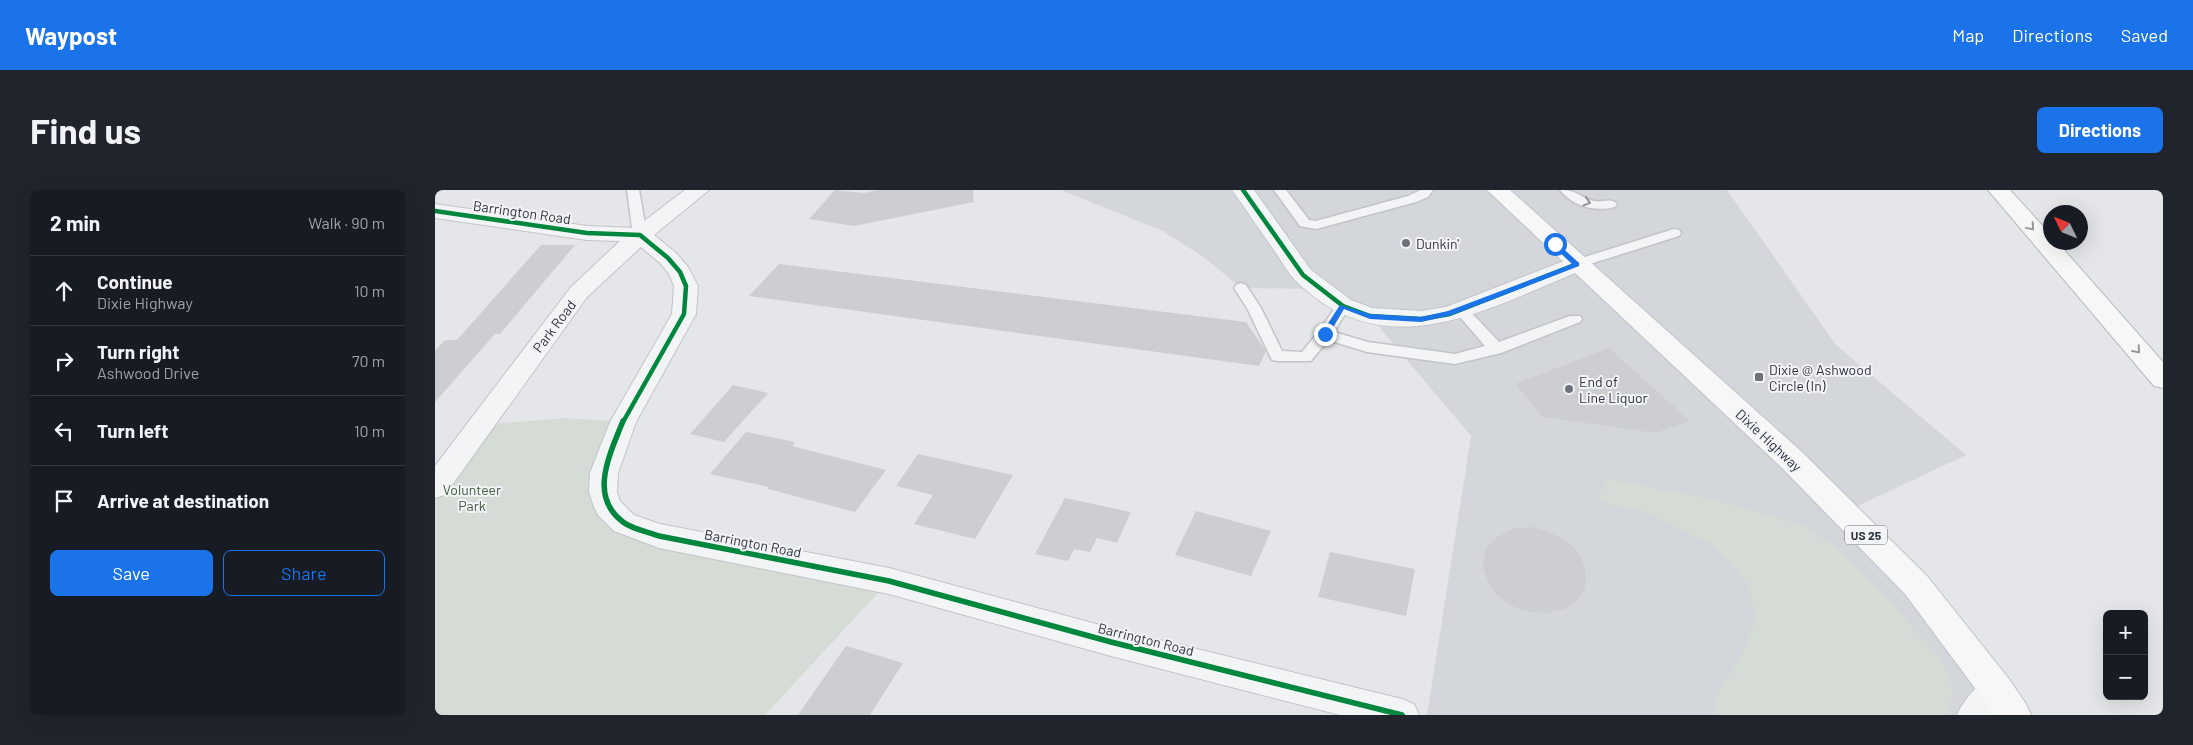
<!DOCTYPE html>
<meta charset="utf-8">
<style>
:root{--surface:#171b24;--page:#20242c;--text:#f1f3f6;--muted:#9ea1a6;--line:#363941;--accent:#1a73e8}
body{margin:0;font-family:Barlow,sans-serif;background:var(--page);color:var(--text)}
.controls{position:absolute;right:15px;bottom:15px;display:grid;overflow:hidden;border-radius:8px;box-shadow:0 5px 20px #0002}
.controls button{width:45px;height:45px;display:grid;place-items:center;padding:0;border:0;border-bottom:1px solid var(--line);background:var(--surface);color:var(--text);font:25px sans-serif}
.compass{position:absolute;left:1608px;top:15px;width:45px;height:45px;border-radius:50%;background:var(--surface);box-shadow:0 5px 20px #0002;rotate:313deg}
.stop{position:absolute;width:15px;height:15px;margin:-11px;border:4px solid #1a73e8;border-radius:50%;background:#fff}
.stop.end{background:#1a73e8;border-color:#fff;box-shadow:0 1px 5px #0008}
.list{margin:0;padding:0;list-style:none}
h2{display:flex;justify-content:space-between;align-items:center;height:65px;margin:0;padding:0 20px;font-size:21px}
h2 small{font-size:16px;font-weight:400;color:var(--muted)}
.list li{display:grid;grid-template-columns:32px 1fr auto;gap:15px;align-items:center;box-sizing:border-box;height:70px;padding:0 20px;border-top:1px solid var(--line)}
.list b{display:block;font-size:19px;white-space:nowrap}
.list p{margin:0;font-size:16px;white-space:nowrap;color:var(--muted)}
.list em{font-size:16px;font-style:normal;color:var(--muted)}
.actions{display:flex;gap:10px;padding:15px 20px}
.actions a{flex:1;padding:11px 0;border:1px solid var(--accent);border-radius:8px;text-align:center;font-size:18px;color:var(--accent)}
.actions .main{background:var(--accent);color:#fff}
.icon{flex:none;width:28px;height:28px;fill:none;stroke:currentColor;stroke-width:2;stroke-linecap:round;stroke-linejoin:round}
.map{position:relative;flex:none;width:1728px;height:525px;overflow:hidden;border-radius:8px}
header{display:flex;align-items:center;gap:30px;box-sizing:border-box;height:70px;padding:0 25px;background:var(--accent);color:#fff}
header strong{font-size:24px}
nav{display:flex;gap:28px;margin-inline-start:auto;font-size:18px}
.intro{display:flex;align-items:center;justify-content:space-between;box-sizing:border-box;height:120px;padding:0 30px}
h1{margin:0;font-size:35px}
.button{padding:12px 22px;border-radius:8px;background:var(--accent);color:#fff;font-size:18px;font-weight:700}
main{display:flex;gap:30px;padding:0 30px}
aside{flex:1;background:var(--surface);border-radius:8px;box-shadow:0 5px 20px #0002}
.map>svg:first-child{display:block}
</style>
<header>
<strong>Waypost</strong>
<nav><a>Map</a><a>Directions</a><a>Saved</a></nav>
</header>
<div class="intro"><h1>Find us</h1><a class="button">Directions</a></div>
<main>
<aside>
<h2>2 min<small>Walk · 90 m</small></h2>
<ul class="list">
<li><svg class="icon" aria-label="ahead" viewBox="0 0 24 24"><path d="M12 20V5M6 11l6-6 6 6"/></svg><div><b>Continue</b><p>Dixie Highway</p></div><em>10 m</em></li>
<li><svg class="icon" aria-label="right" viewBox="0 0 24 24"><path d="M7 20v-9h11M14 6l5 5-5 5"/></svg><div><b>Turn right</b><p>Ashwood Drive</p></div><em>70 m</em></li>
<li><svg class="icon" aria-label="left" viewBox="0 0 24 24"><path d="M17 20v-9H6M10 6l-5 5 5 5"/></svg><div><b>Turn left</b></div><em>10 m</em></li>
<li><svg class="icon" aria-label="arrive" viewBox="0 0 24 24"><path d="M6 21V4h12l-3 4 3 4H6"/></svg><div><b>Arrive at destination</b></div></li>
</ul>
<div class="actions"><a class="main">Save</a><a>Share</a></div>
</aside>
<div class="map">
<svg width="1728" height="525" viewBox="0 0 1728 525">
<rect width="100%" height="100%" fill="#e4e6e9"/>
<path fill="#d3d6db" d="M626 0H1292L1401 155 1531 265 1410 322 1562 500 1539 525H992L1036 246 935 126 884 99 806 98 770 68 728 41Z"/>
<path fill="#d5dbd5" d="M131 228 188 232 169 283 189 333 454 391 330 525H0V297L45 235Z
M1173 289 1284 311 1372 336 1400 357 1450 406 1508 471 1519 503 1510 525H1284L1278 513 1288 493 1303 472 1321 430 1313 394 1296 373 1276 354 1208 321 1176 315 1162 307Z"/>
<path fill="#cdced1" d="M400 0 429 3 443 0H538L539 12 419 36 374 29Z
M106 55H140L65 144H60L0 212V161L10 150H22Z
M344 74 811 132 831 161 824 176 314 106Z
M1174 158 1255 231 1221 243 1108 227 1080 194Z
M298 195 333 203 289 252 255 244Z
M311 242 360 252 357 256 451 280 420 322 333 299 334 297 275 284Z
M483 264 578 285 540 349 479 334 498 305 461 296Z
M630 308 696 322 682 353 662 348 655 362 639 359 633 371 600 364Z
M761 321 836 341 816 386 740 365Z
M1097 337 1112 341 1127 348 1139 358 1147 370 1151 383 1150 397 1143 410 1130 419 1113 423 1095 422 1077 416 1062 405 1053 392 1048 377 1050 362 1057 351 1068 343 1081 338Z
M895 362 980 379 971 426 883 407Z
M411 456 468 473 435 525H363Z"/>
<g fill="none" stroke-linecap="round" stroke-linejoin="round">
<defs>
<path id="service" d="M192 0H204L212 45 210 48 205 49 198 45Z
M839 0H851L874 30 881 31 973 6 986 0H998L993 7 981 12 881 39 865 36Z
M1125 0C1144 0 1143 7 1159 11 1168 13 1176 7 1182 14L1180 17C1161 22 1138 17 1125 0Z
M1239 39 1244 40 1246 43 1244 46 1142 78 1135 74 1137 71Z
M806 93 811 95 826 118 847 161 867 162 885 140 903 113H913L915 116 899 142 933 152 1020 164 1050 156 1018 119 1020 116H1030L1064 152 1135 126H1145L1147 129 1145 132 1066 163 1020 174 932 162 893 150 876 171H842L837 170 835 166 812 118 799 98 801 95Z"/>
<path id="minor" d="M250 0H274L219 45 241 63 253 77 263 96 261 124 201 232 183 283 182 302 185 311 199 325 225 334 454 378 676 438 967 509 979 514 984 525H905L676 466 454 404 224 358 179 341 163 325 159 317 154 302 155 283 175 232 237 124 239 96 234 84 225 73 206 57 152 107 10 305 0 308V276L136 97 185 51 152 50 0 28V14L152 36 200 38Z
M797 0H819L876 80 916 110 937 118 986 121 1011 117 1134 69 1142 67 1150 69 1153 74 1150 79C1053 118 951 180 861 91 853 83 847 72 841 63 826 42 812 21 797 0Z
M1562 485 1574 489 1579 500 1574 511 1561 525H1522C1530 508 1544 491 1562 485Z"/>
<path id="primary" d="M1052 0H1075L1367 262 1492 386 1574 489 1591 514 1596 525H1560L1470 404 1347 278Z"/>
<path id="motorway" d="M1553 0H1575L1616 45V52H1622L1728 172V198L1719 196Z"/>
</defs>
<use href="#service" stroke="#c3c4c7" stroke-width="3"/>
<use href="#minor" stroke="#c3c4c7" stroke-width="2"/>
<use href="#primary" stroke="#c1c3c6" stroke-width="2"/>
<use href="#motorway" stroke="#b7b9bd" stroke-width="2"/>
<use href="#service" fill="#f3f4f5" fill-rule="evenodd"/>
<use href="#minor" fill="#f3f4f5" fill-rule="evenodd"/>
<use href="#primary" fill="#f7f7f7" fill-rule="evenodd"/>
<use href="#motorway" fill="#f7f7f7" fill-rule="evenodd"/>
<defs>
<path id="cycleway-far1" d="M808 0 868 85 908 116 935 126 986 129 1015 124 1142 74
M0 21 152 43 205 45 233 68 245 82 251 96 249 124 188 232"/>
<path id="cycleway" d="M188 231C175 264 153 306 188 332 197 339 213 342 224 346L454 391 676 452 967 525"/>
</defs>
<use href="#cycleway-far1" stroke="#f3f4f7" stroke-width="7"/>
<use href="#cycleway" stroke="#f3f4f7" stroke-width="9"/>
<use href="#cycleway-far1" stroke="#00873e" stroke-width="4.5"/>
<use href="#cycleway" stroke="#00873e" stroke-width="5.5"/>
</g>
<defs><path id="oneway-chevron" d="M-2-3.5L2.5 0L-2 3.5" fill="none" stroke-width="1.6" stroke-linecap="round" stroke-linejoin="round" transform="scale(1.25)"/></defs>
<use stroke="#90949a" href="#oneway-chevron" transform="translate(1152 12) rotate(17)"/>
<g stroke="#92959c">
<use href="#oneway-chevron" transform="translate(1596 37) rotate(50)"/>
<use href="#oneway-chevron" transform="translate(1702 160) rotate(49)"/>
</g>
<path fill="#1a73e8" d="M1120 51 1144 73V76L1017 125 986 132 935 129 909 119 893 146 886 144 905 115 935 124 986 127 1013 121 1137 74 1117 55 1116 54Z"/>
<g fill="#6d727b" stroke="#f3f4f7" stroke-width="2">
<circle cx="971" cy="53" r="5"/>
<rect x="1319" y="182" width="10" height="10" rx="2.5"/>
<circle cx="1134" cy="199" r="5"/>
</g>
<g text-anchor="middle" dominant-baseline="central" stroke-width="4" stroke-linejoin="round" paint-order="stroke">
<rect fill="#f3f4f7" stroke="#686d77" stroke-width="1" x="1410" y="335.5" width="42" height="19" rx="4"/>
<g font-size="12" font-weight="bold" fill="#2d3340">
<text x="1431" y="345">US 25</text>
</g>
<g font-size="14" fill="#2d3340" stroke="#f3f4f7">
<text transform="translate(87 22) rotate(8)">Barrington Road</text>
<text transform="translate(119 136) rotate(-53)">Park Road</text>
<text transform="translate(1334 250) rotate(43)">Dixie Highway</text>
<text transform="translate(318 353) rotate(11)">Barrington Road</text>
<text transform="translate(711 449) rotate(14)">Barrington Road</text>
</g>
<g font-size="14" fill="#2d3340" stroke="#f3f4f7" text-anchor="start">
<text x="981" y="53">Dunkin'</text>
<text x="1334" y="179">Dixie @ Ashwood<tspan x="1334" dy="16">Circle (In)</tspan></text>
<text x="1144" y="191">End of<tspan x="1144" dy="16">Line Liquor</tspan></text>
</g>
<g font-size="14" fill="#415a3c" stroke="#f3f4f7">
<text x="37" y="299">Volunteer<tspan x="37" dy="16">Park</tspan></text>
</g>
</g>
</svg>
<div class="controls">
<button>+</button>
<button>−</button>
</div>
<svg class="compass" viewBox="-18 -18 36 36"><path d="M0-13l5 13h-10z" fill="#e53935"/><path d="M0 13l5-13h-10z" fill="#9ea1a6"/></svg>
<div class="stop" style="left:1120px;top:54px"></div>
<div class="stop end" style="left:890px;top:144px"></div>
</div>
</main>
